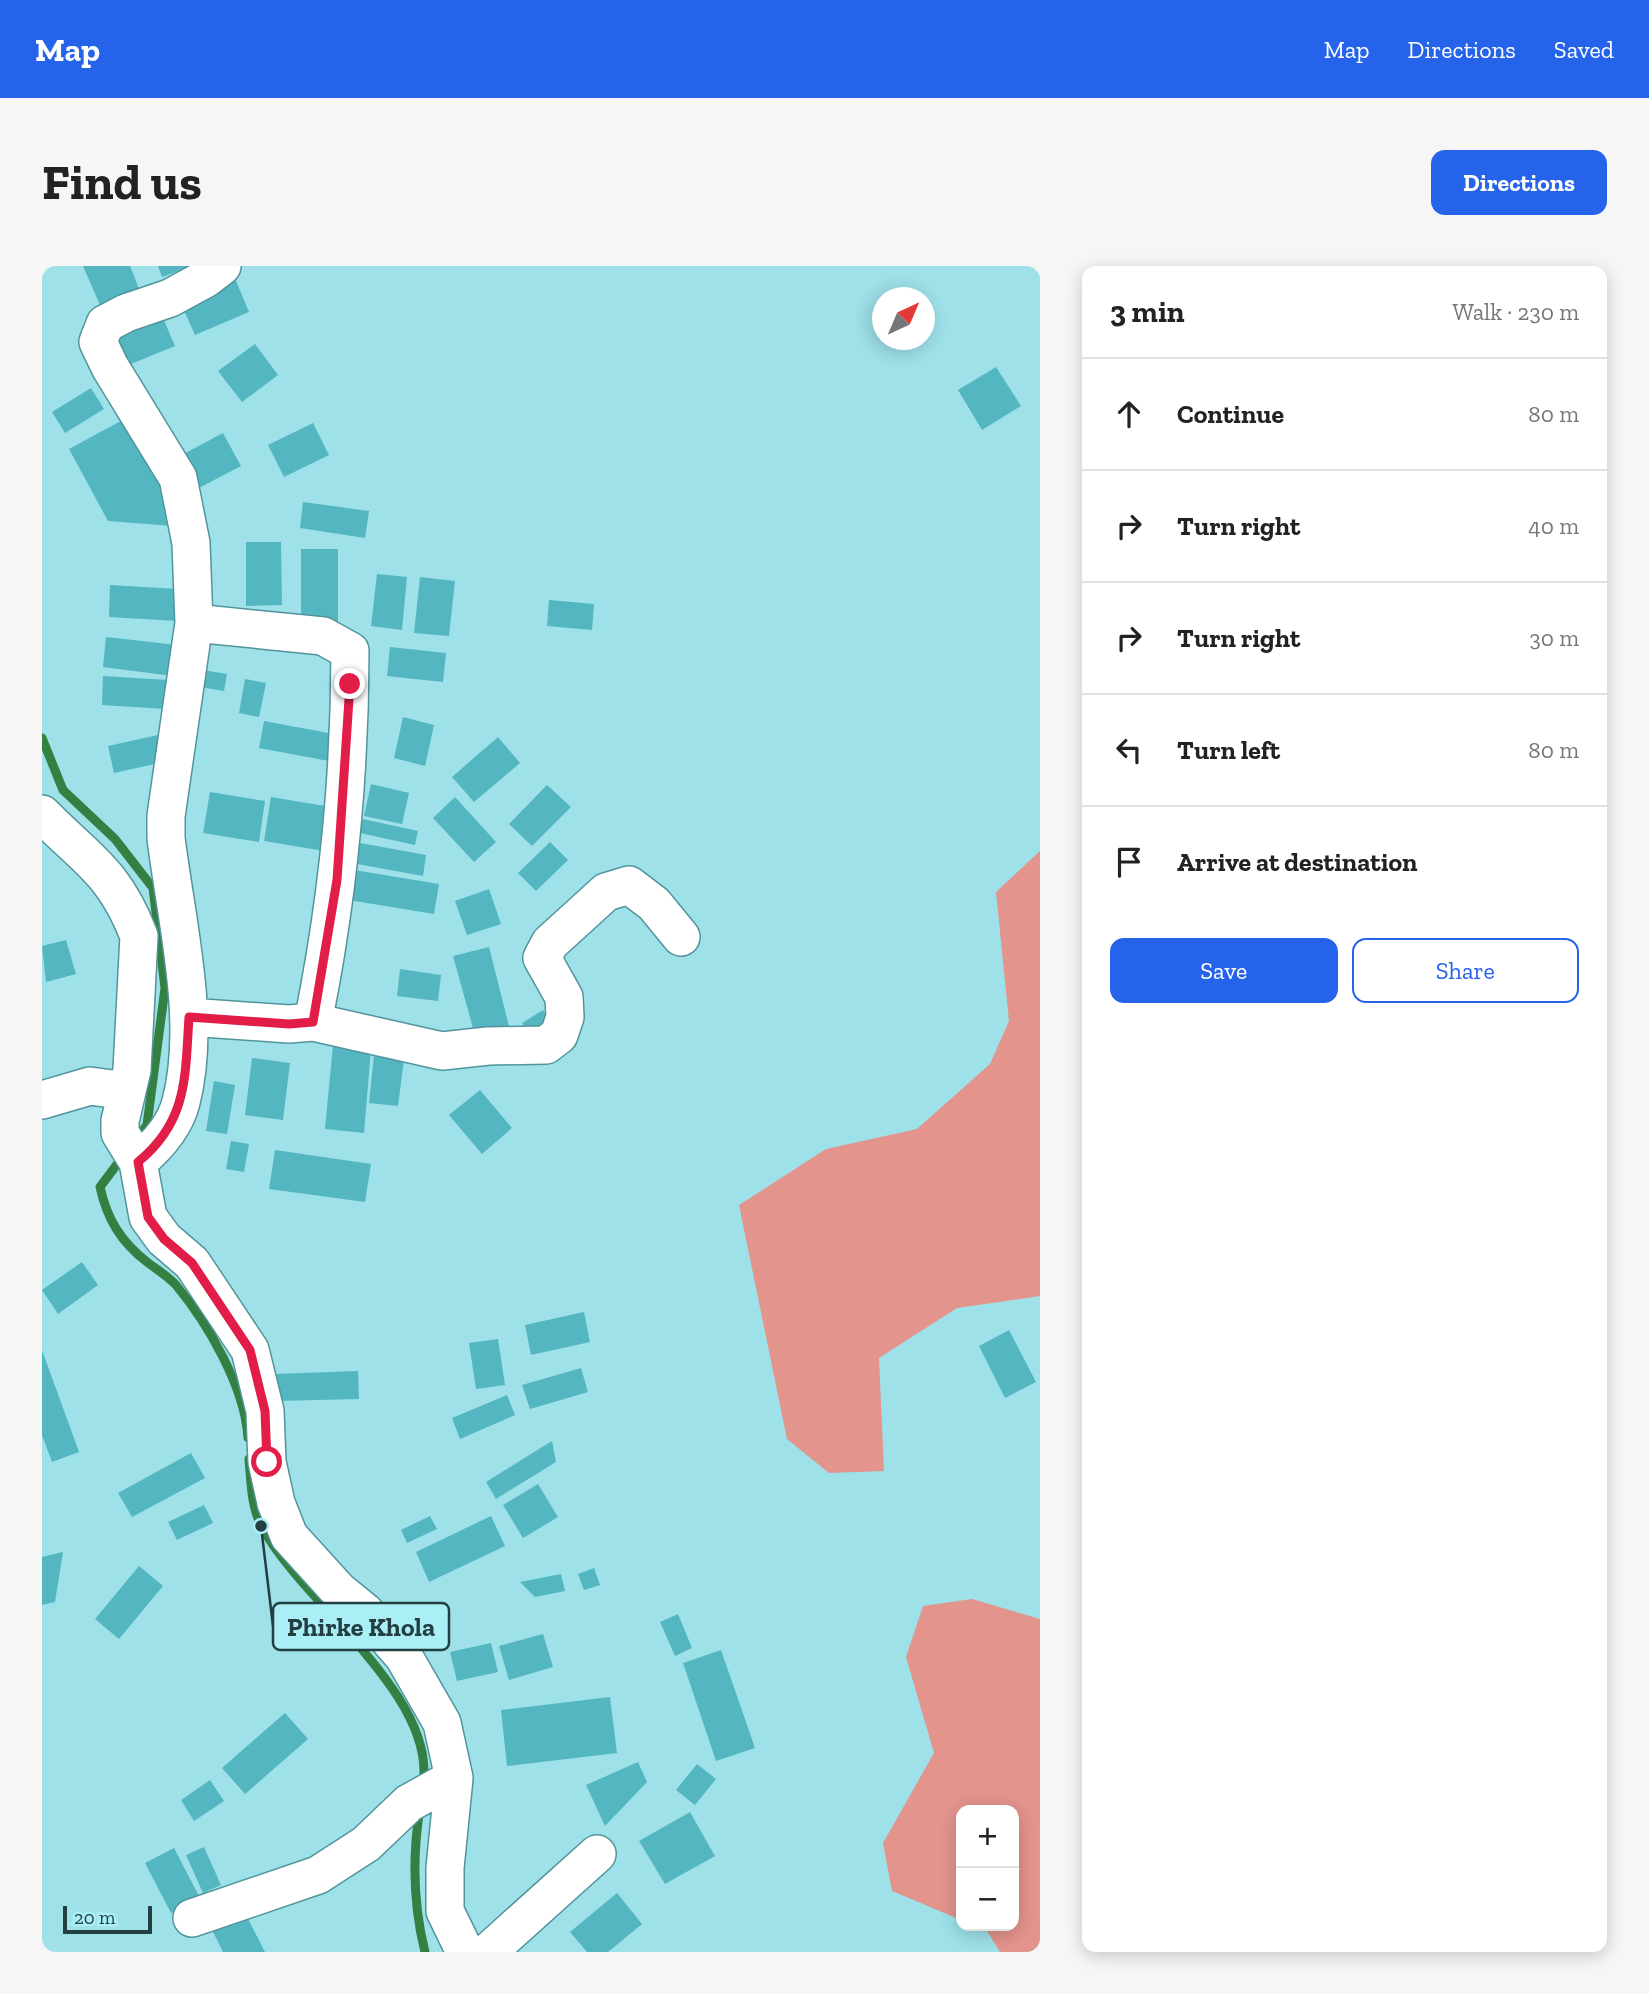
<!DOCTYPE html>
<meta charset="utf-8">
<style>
:root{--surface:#fff;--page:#f6f6f6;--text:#222;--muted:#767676;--line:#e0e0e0;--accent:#2563eb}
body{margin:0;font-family:"Zilla Slab",serif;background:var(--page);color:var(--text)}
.controls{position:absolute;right:21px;bottom:21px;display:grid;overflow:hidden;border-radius:14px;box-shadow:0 4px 18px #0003}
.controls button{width:63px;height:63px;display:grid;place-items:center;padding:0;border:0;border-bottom:2px solid var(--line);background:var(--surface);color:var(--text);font:35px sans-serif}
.compass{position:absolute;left:830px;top:21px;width:63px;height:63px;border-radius:50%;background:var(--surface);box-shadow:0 4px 18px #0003;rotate:44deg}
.scale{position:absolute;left:21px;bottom:18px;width:89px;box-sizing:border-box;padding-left:7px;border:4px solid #233f42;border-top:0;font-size:19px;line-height:24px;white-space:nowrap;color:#233f42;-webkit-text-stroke:5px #aaeef6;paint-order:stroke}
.stop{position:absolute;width:21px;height:21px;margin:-16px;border:5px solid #e11d48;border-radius:50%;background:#fff}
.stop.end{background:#e11d48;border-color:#fff;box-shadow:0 2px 7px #0008}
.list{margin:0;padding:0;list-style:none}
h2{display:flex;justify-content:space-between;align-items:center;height:91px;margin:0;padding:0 28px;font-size:30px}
h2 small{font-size:23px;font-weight:400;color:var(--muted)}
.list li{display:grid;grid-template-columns:46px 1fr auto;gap:21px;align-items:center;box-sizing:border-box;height:112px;padding:0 28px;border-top:2px solid var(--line)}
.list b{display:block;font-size:26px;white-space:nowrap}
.list em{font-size:23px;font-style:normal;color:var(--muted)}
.actions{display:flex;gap:14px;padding:21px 28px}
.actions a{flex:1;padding:16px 0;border:2px solid var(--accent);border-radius:14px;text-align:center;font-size:24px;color:var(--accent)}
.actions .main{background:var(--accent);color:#fff}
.icon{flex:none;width:38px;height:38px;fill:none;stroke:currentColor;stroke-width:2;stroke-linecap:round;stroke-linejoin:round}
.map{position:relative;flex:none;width:998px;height:1686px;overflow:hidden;border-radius:14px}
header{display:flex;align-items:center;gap:42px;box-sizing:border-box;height:98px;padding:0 35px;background:var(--accent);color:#fff}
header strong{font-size:33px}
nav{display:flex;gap:38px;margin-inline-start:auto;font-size:24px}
.intro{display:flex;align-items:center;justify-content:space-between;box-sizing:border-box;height:168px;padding:0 42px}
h1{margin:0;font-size:49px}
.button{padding:18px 32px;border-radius:14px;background:var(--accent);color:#fff;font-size:24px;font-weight:700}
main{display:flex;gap:42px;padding:0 42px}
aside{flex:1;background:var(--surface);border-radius:14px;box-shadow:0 4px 18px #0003}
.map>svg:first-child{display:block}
</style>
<header>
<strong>Map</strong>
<nav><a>Map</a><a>Directions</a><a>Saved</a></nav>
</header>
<div class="intro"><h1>Find us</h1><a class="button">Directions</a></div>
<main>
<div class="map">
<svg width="998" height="1686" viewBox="0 0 998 1686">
<rect width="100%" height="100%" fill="#9ee1e9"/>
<path fill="#e3948d" d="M998 585V1030L915 1042 837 1092 842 1205 787 1207 745 1173 697 939 784 883 875 863 948 798 967 755 954 626Z
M930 1333 998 1353V1686H958L945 1665 933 1660H972V1544H919V1654L850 1625 841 1577 892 1487 864 1391 881 1340Z"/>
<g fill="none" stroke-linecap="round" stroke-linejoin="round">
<path stroke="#348043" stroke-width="9" d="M0 472 21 524 73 573 111 622 123 722 105 859 93 875
M82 889 58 921C65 953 79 976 105 996 114 1003 126 1010 134 1019 166 1058 203 1121 206 1172
M207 1193C209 1215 209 1241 220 1261 260 1336 395 1429 381 1518
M378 1542C370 1591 371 1638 383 1686"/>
</g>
<path fill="#53b6c1" d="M41 0H88L100 30 61 46Z
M116 0H150L120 11Z
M192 10 207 46 153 69 137 33Z
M118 45 133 80 84 100 70 65Z
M213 78 236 109 200 136 176 105Z
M954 101 979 140 940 164 916 124Z
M49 122 62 143 23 167 10 146Z
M88 150 126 219 131 260 66 255 27 183Z
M271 157 287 189 242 211 226 179Z
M181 167 199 200 153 224 136 191Z
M261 236 327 245 323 272 258 262Z
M204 276H239L240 339 204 340Z
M259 283H296V358L259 357Z
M335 308 365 311 360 364 329 360Z
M378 311 413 315 407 370 372 367Z
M68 319 136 323 135 355 67 351Z
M507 334 552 338 550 364 505 360Z
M64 371 135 379 131 410 61 401Z
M348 381 404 387 401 416 345 410Z
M155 403 185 408 182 425 152 420Z
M61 410 126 414 124 443 60 439Z
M203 413 224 417 217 451 197 447Z
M361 451 392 459 383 500 352 492Z
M222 455 297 469 292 496 217 482Z
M116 469 122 496 72 507 66 480Z
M456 471 478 497 432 536 410 511Z
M329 518 367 527 360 558 322 550Z
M505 519 529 541 490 580 467 558Z
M168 526 223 535 217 576 161 567Z
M229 531 289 541 282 585 222 575Z
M413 531 454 576 432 596 391 552Z
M321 553 376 565 373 579 318 567Z
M508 576 526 594 494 625 476 607Z
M318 577 384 589 381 610 315 598Z
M312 604 397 618 392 648 307 634Z
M447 623 459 658 425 669 413 635Z
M24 674 34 708 4 716 0 680Z
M447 681 468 764 434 773 411 690Z
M358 703 399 709 396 735 355 730Z
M501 744 513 763 492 776 480 757Z
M291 779 329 783 322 867 283 863Z
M332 789 362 793 356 840 327 837Z
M210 792 248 797 241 854 203 849Z
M172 815 193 819 185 868 164 865Z
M438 824 470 862 440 888 407 849Z
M189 875 207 878 202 906 184 903Z
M233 884 329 898 323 936 227 923Z
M40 996 56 1019 16 1048 0 1024Z
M542 1046 548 1076 489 1089 483 1059Z
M967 1064 994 1116 963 1132 937 1080Z
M456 1073 463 1119 434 1123 427 1077Z
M0 1084 37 1186 10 1196 0 1169Z
M539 1102 546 1126 488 1143 480 1119Z
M316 1105 317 1133 234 1135 233 1108Z
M465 1129 473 1149 418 1173 410 1152Z
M510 1175 514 1196 454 1233 444 1216Z
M149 1187 163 1212 90 1251 76 1227Z
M496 1218 516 1251 481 1272 461 1239Z
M162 1239 171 1257 135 1274 126 1256Z
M388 1250 395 1263 365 1277 359 1264Z
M449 1250 463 1280 387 1316 374 1286Z
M21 1286 13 1336 0 1339V1291Z
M97 1300 121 1320 77 1373 53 1353Z
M552 1302 558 1319 542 1324 536 1308Z
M519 1308 523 1325 493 1331 478 1316Z
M636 1348 650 1382 633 1390 618 1356Z
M501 1368 511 1401 467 1414 457 1380Z
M449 1377 456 1406 415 1415 408 1386Z
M679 1384 713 1482 674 1495 641 1397Z
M568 1431 575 1487 465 1500 459 1444Z
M243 1447 266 1473 203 1528 180 1502Z
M596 1496 605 1516 563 1560 544 1519Z
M655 1498 674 1513 653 1539 634 1524Z
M168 1514 182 1535 152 1555 139 1534Z
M648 1546 673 1590 623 1618 597 1575Z
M162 1581 179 1619 161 1627 144 1589Z
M132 1582 158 1632 129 1647 103 1597Z
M575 1627 600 1658 566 1686H545L528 1666Z
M202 1645 223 1686H181L169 1662Z"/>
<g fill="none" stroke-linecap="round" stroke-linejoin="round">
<defs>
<path id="minor" d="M180 0 163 13 128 32 84 47 63 58 56 76 68 101 136 212 149 277 152 357 124 550V572C134 654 160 755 139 836 133 860 115 880 96 896L106 951 122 973 150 997 208 1084 223 1145 225 1196 234 1237 247 1270 296 1324 323 1346 362 1391 400 1457 412 1512 403 1602V1645L423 1686
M0 548C45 594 72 605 97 670L90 804 78 855V867L96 896
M147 751 247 758 271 756C296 633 308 510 308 385L281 370 152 357
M271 756 400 785 446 780 504 779 517 769 523 751 522 731 500 692 508 677 564 626 587 619 612 638 639 671
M0 834 48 820 85 825
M150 1652 276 1609 324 1578 367 1537 412 1512
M446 1686 555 1588"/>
</defs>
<use href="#minor" stroke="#52949c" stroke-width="40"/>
<use href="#minor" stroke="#fff" stroke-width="37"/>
</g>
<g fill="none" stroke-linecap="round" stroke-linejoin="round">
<path stroke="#e11d48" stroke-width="9" d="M225 1196 223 1145 208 1084 150 997 122 973 106 951 96 896C146 855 143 811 147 751L247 758 271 756 295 614 308 418"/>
</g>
<path fill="none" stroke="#233f42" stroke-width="2.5" d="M219 1260L231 1360"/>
<circle fill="#233f42" stroke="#aaeef6" stroke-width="2.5" cx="219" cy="1260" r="7"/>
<rect fill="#aaeef6" stroke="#233f42" stroke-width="2.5" x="231" y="1337" width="176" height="47" rx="7"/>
<g font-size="26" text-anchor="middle" font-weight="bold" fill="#233f42">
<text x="319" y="1370">Phirke Khola</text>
</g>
</svg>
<div class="controls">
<button>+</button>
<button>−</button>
</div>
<svg class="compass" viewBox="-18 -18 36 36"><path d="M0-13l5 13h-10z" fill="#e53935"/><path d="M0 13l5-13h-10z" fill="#767676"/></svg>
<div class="scale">20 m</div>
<div class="stop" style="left:225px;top:1196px"></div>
<div class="stop end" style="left:308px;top:418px"></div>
</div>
<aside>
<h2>3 min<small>Walk · 230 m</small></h2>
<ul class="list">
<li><svg class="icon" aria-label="ahead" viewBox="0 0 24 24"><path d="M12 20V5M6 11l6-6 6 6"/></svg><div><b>Continue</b></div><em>80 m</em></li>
<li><svg class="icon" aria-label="right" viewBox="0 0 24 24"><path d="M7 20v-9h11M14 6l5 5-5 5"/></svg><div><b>Turn right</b></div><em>40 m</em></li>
<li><svg class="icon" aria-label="right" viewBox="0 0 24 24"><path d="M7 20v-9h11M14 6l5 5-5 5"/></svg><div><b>Turn right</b></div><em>30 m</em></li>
<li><svg class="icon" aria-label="left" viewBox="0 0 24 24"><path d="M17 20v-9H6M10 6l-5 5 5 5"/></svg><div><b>Turn left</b></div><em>80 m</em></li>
<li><svg class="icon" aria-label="arrive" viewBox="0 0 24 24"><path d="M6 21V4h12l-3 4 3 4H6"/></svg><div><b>Arrive at destination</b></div></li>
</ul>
<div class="actions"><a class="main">Save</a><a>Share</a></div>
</aside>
</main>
